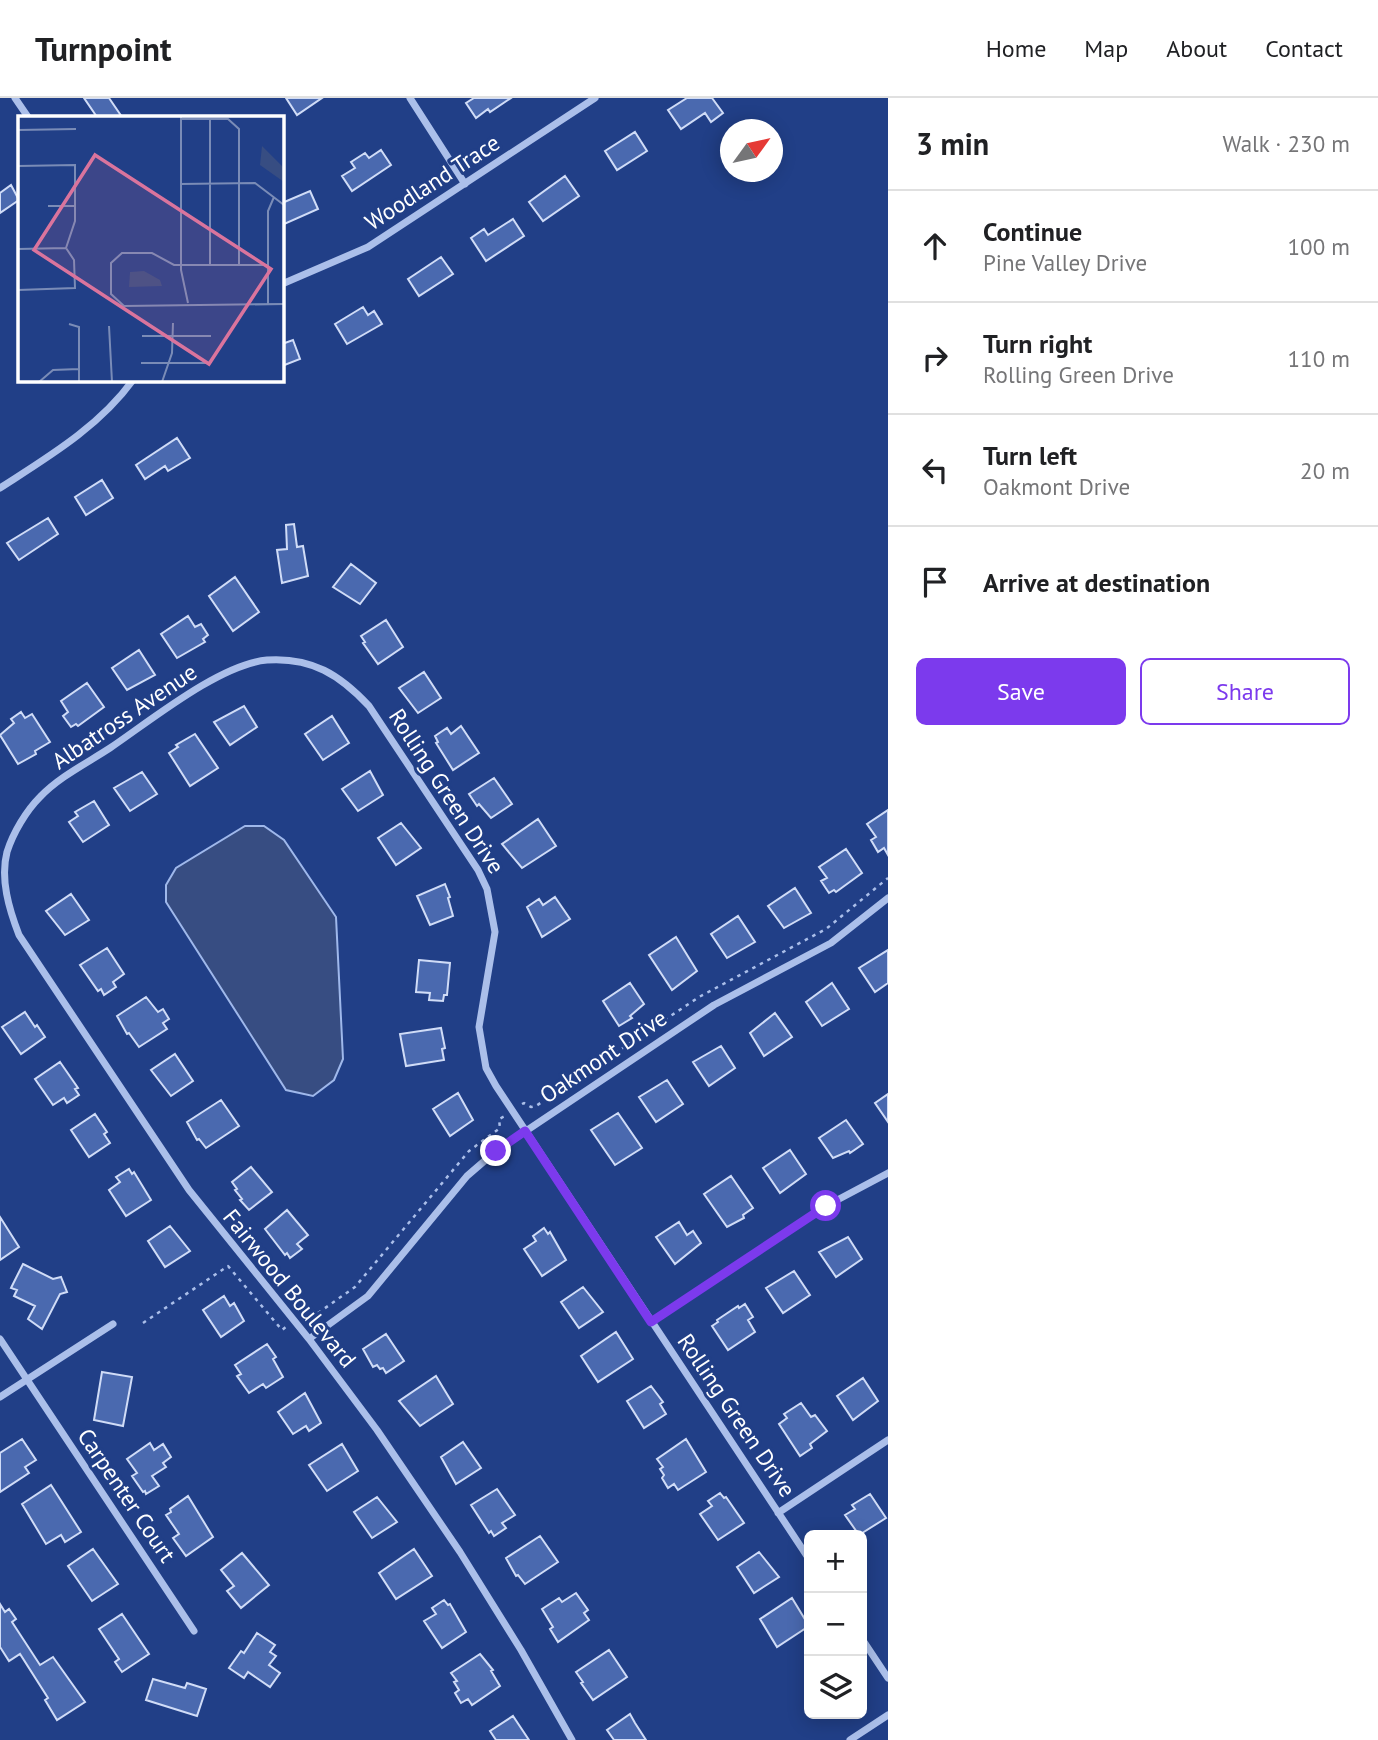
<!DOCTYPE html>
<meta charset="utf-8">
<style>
:root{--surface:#fff;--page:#f6f6f6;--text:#202124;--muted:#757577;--line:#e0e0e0;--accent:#7c3aed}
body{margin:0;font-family:"PT Sans",sans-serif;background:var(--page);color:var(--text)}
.controls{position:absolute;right:21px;bottom:21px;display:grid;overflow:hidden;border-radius:10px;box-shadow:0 4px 18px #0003}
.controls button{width:63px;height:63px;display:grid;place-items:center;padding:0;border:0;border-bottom:2px solid var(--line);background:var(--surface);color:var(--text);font:35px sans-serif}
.compass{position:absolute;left:720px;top:21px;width:63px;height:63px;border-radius:50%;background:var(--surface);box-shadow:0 4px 18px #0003;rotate:57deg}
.stop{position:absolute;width:21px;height:21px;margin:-16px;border:5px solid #7c3aed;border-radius:50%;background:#fff}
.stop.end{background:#7c3aed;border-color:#fff;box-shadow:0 2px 7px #0008}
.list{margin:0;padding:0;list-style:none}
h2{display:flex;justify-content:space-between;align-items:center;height:91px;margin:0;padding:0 28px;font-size:30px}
h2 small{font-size:23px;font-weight:400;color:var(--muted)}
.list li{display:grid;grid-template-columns:46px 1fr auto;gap:21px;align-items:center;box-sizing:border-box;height:112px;padding:0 28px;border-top:2px solid var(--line)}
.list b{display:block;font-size:26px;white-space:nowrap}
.list p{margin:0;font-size:23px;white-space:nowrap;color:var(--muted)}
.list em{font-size:23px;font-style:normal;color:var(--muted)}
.actions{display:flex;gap:14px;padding:21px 28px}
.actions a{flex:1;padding:16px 0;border:2px solid var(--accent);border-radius:10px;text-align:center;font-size:24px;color:var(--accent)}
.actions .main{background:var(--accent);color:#fff}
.icon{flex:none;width:38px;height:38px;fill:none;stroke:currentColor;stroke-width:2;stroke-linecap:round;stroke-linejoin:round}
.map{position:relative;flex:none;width:888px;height:1642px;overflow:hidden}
header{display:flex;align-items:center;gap:42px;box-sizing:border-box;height:98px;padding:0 35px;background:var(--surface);border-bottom:2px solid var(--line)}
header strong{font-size:33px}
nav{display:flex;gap:38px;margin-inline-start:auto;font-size:24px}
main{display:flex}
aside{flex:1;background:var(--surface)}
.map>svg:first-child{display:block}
</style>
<header>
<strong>Turnpoint</strong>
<nav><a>Home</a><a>Map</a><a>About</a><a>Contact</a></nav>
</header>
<main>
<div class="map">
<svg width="888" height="1642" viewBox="0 0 888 1642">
<rect width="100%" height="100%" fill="#213f87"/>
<path fill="#374d82" stroke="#9fb8eb" stroke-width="2" d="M245 728H264L284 742 336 819 343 961 334 982 313 998 286 992 166 804V787L176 770Z"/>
<path fill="#4a69af" stroke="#d0dcf7" stroke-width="2" d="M84 0H109L122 19H97Z
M286 0H322L297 17Z
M474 0H511L490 14 488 11 476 20 466 5Z
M687 0H712L723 15 711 24 705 15 681 31 668 12Z
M635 34 647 53 617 72 605 53Z
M381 52 391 67 352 93 342 78 355 70 351 64 365 55 369 60Z
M565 78 579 98 543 123 529 104Z
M11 87 19 102 0 115V95Z
M310 93 318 111 282 127V105Z
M513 121 524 138 486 163 471 140 484 131 488 137Z
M441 159 453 176 419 198 408 181Z
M363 209 368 217 374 213 382 226 347 246 335 226Z
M293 242 300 261 282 268V246Z
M177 340 190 360 168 373 165 368 145 381 136 367Z
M102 382 113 400 86 417 75 399Z
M48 420 58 436 19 462 7 445Z
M294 426 297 449 303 448 308 478 282 485 277 452 287 451 286 427Z
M351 466 376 485 360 506 333 489Z
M235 479 259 514 233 533 209 498Z
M188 518 195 529 201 526 208 537 203 541 205 544 177 560 161 536Z
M386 522 403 549 378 566 363 545 365 544 361 538Z
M139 552 155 577 127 592 112 570Z
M424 574 441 600 418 615 399 590Z
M87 585 104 609 78 628 76 626 71 629 63 618 68 614 61 603Z
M244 608 257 629 230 647 214 624Z
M21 614 25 620 32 616 50 644 35 653 36 656 18 666 0 637 14 625 11 621Z
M332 618 349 645 323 662 305 636Z
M461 628 479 655 453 672 436 645 438 644 435 638 447 630 451 636Z
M195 636 218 670 190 688 169 655 178 649 176 647Z
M370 673 383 697 358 713 342 691Z
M142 674 157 696 130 713 114 690Z
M494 680 512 706 491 720 479 706 477 708 469 696Z
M94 703 109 727 83 744 69 724 78 718 75 714Z
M888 712V757L884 750 878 754 871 742 876 739 867 726Z
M538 721 556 748 522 770 502 746Z
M401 725 421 750 396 767 378 740Z
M846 751 862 775 836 794 834 792 829 795 821 783 827 780 819 769Z
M445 786 450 799 448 800 453 818 430 827 417 798Z
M795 790 811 815 784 830 768 808Z
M71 796 89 822 65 837 46 813Z
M555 799 570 821 542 839 527 809 539 801 543 807Z
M738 818 755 844 727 860 711 836Z
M676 839 697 873 672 892 649 857Z
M107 850 124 876 113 884 116 889 104 897 101 891 98 893 80 867Z
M888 852V885L875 894 859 870Z
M419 862 450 865 447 897H444L443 903 429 902 430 895 416 894Z
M630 885 644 906 630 918 632 920 619 928 603 903Z
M832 885 849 911 822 928 806 904Z
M146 899 158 914 163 911 169 921 163 925 167 931 139 949 129 935 127 936 117 918Z
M25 914 35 929 37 927 45 939 21 956 2 929Z
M775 915 792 939 764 958 750 935Z
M441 930 445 950 442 951 444 962 406 968 400 936Z
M721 948 735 970 709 988 693 964Z
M175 956 193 983 171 998 151 972Z
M60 964 78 990 75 991 79 997 67 1005 64 1000 53 1007 35 981Z
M667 982 683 1006 656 1024 639 999Z
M458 995 473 1022 450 1038 433 1011Z
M888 996V1024L875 1005Z
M221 1002 239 1028 206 1050 199 1041 197 1042 187 1024Z
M618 1015 642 1050 615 1067 591 1032Z
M95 1016 107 1034 104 1036 110 1045 89 1059 71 1032Z
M846 1022 863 1046 850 1055 849 1053 833 1060 819 1040Z
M790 1052 806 1076 780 1095 763 1070Z
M251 1069 272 1094 249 1112 240 1102 242 1101 235 1092 237 1091 232 1084Z
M129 1071 132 1076 134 1074 151 1102 126 1118 109 1092 120 1084 116 1079Z
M731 1078 753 1110 743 1117 744 1120 727 1129 704 1096Z
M287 1112 308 1137 297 1146 302 1151 290 1160 287 1155 285 1157 265 1131Z
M0 1119 19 1149 0 1162Z
M679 1124 687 1137 693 1133 701 1145 675 1166 656 1139Z
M170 1128 190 1153 165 1169 148 1143Z
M544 1130 548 1136 550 1134 566 1162 542 1178 524 1151 536 1143 533 1138Z
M848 1139 862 1161 836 1179 819 1154Z
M23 1166 53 1181 61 1179 67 1194 60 1196 42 1231 28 1221 35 1208 14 1198 17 1192 11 1190Z
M794 1173 810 1197 783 1215 766 1190Z
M583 1189 603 1214 579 1230 561 1204Z
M224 1198 230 1208 234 1205 244 1223 221 1239 203 1212Z
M745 1206 753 1219 748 1222 755 1234 728 1252 712 1228 718 1224 717 1222 738 1208 739 1210Z
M616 1234 633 1261 598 1284 581 1258Z
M386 1236 404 1263 386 1275 383 1270 380 1271 377 1267 373 1269 363 1251Z
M267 1246 276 1259 273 1261 283 1279 266 1290 263 1286 249 1295 237 1278 241 1276 235 1267Z
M102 1274 132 1279 123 1328 94 1322Z
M436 1278 453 1306 420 1328 399 1303Z
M863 1280 878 1303 853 1322 837 1298Z
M651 1288 663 1304 660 1306 666 1316 644 1330 627 1303Z
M305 1295 321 1325 309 1333 306 1328 293 1336 278 1314Z
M801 1305 811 1319 815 1317 827 1333 810 1346 812 1350 800 1358 779 1326 787 1320 784 1316Z
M22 1341 36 1362 25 1369 29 1375 0 1394V1355Z
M686 1341 706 1374 678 1392 674 1386 668 1390 662 1380 664 1377 660 1371 663 1369 657 1361Z
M463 1344 481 1370 456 1386 441 1359Z
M150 1345 154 1352 163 1346 171 1359 163 1365 166 1369 152 1378 159 1388 146 1396 145 1393 143 1394 132 1378 137 1375 127 1361Z
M342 1346 358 1373 327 1393 309 1367Z
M51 1387 81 1434 65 1444 61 1437 46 1446 22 1406Z
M497 1391 515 1417 502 1425 506 1430 494 1438 491 1433 489 1435 471 1407Z
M720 1395 724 1400 726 1399 744 1425 718 1442 700 1416 712 1408 708 1403Z
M870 1396 886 1420 859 1437 845 1417 855 1411 852 1407Z
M188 1398 213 1439 186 1458 173 1440 179 1436 166 1417 171 1414 170 1411Z
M377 1399 397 1424 372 1440 354 1414Z
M540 1438 558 1464 525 1486 518 1477 516 1478 506 1460Z
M93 1451 118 1486 92 1503 68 1468Z
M414 1451 432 1478 396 1501 379 1475Z
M759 1454 779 1479 754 1495 737 1469Z
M242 1455 269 1487 241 1510 227 1493 234 1488 221 1472Z
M576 1495 588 1512 584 1515 589 1522 558 1544 550 1531 553 1529 542 1511 559 1500 562 1504Z
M792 1500 809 1528 777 1549 760 1521Z
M444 1502 448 1507 450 1506 466 1534 442 1550 424 1523 436 1516 432 1510Z
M0 1506 5 1514 9 1511 16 1521 12 1524 40 1567 53 1559 85 1604 57 1622 45 1602 48 1600 20 1556 9 1563 0 1549Z
M122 1516 149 1556 122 1574 115 1564 119 1561 99 1531Z
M257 1535 275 1547 270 1554 276 1558 269 1567 280 1575 270 1589 248 1574 244 1580 229 1570 241 1553 244 1555Z
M609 1552 627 1579 593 1602 581 1585 583 1584 576 1574Z
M480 1556 493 1572 491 1573 500 1588 472 1607 468 1601 461 1605 455 1595 459 1592 454 1584 457 1583 451 1575Z
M153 1581 185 1590 187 1585 206 1591 197 1618 146 1602Z
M630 1616 635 1625 646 1642H614L607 1632Z
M513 1618 529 1642H496L490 1633Z"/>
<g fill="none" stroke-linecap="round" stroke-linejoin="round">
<path stroke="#abbfea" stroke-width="2.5" stroke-dasharray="3.5 5" stroke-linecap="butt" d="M522 1006 524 1005 531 1009 536 1008 699 899 826 831 888 780
M303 1215 305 1214 312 1218 318 1215 355 1189 469 1053 500 1030 499 1021 505 1018
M143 1225 228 1168 282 1232 287 1228"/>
<path stroke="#abbfea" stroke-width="7" d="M15 0 28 19
M410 0 465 86
M282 186 368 149 595 0
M0 390C48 359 99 329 133 282
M651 1224 826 1108 888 1075
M0 1241 194 1533
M309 1241 368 1198 467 1078 496 1053 714 907 831 845 888 800
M0 1299 113 1226
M778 1415 888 1342
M862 1541 888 1580
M572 1642 521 1552 460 1454 377 1332 309 1241 189 1092 19 837C9 811 0 781 7 754 13 735 26 713 40 699 59 679 87 665 110 650 150 623 220 566 267 562 312 559 340 577 369 608L478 772 487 791 495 834 479 929 486 970 496 988 809 1461
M850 1642 888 1617"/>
</g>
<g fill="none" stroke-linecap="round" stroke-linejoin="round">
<path stroke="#7c3aed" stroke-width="9" d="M496 1053 525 1033 651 1224 826 1108"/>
</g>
<g text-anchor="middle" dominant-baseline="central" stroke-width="6" stroke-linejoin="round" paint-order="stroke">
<g font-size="23" fill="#fff" stroke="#213f87">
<text transform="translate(432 84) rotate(-33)">Woodland Trace</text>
<text transform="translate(124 618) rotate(-34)">Albatross Avenue</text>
<text transform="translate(447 693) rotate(57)">Rolling Green Drive</text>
<text transform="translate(603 958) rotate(-34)">Oakmont Drive</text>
<text transform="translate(290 1190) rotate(51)">Fairwood Boulevard</text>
<text transform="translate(737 1317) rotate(56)">Rolling Green Drive</text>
<text transform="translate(127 1397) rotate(56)">Carpenter Court</text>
</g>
</g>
<g transform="translate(18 18)">
<rect width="266" height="266" fill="#213f87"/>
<path d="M244 30 266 52V66L242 49ZM126 155 142 164 144 170 111 171 112 156Z" fill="#374d82"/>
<path fill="none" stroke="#7a8cb7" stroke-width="2" d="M163 0V154L170 187M163 3H210L221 13V149M0 14 58 13M0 50 57 49V105L48 132M162 68 237 67 266 89M30 90H57M0 133 48 132M192 149V3M250 149H156L134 137H104L93 147V178L106 190 266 188M0 174 57 172 56 144 48 132M250 188V95L256 81M51 208 61 211V266M91 210 94 266M124 220H193M123 247H188M21 266 35 254 61 253M144 266 154 237 155 207"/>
<path fill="#da749d" fill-opacity="0.15" stroke="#da749d" stroke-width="3.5" d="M77 39 253 153 191 248 16 134Z"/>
<rect width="266" height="266" fill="none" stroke="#fff" stroke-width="3.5"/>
</g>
</svg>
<div class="controls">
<button>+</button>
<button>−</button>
<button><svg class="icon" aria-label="layers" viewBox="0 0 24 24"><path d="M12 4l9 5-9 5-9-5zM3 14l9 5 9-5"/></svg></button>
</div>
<svg class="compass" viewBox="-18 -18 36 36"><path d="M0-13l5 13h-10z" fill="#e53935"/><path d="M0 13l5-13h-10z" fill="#757577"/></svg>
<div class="stop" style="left:826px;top:1108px"></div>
<div class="stop end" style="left:496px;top:1053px"></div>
</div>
<aside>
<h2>3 min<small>Walk · 230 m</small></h2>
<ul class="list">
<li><svg class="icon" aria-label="ahead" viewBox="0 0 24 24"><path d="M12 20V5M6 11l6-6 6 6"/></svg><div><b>Continue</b><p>Pine Valley Drive</p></div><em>100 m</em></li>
<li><svg class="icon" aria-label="right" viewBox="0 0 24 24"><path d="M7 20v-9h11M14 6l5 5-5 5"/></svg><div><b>Turn right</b><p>Rolling Green Drive</p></div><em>110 m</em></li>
<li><svg class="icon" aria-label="left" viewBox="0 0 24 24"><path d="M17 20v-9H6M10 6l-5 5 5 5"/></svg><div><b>Turn left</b><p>Oakmont Drive</p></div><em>20 m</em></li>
<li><svg class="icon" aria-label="arrive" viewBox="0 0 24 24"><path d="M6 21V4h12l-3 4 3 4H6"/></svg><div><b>Arrive at destination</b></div></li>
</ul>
<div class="actions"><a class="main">Save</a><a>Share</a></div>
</aside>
</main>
